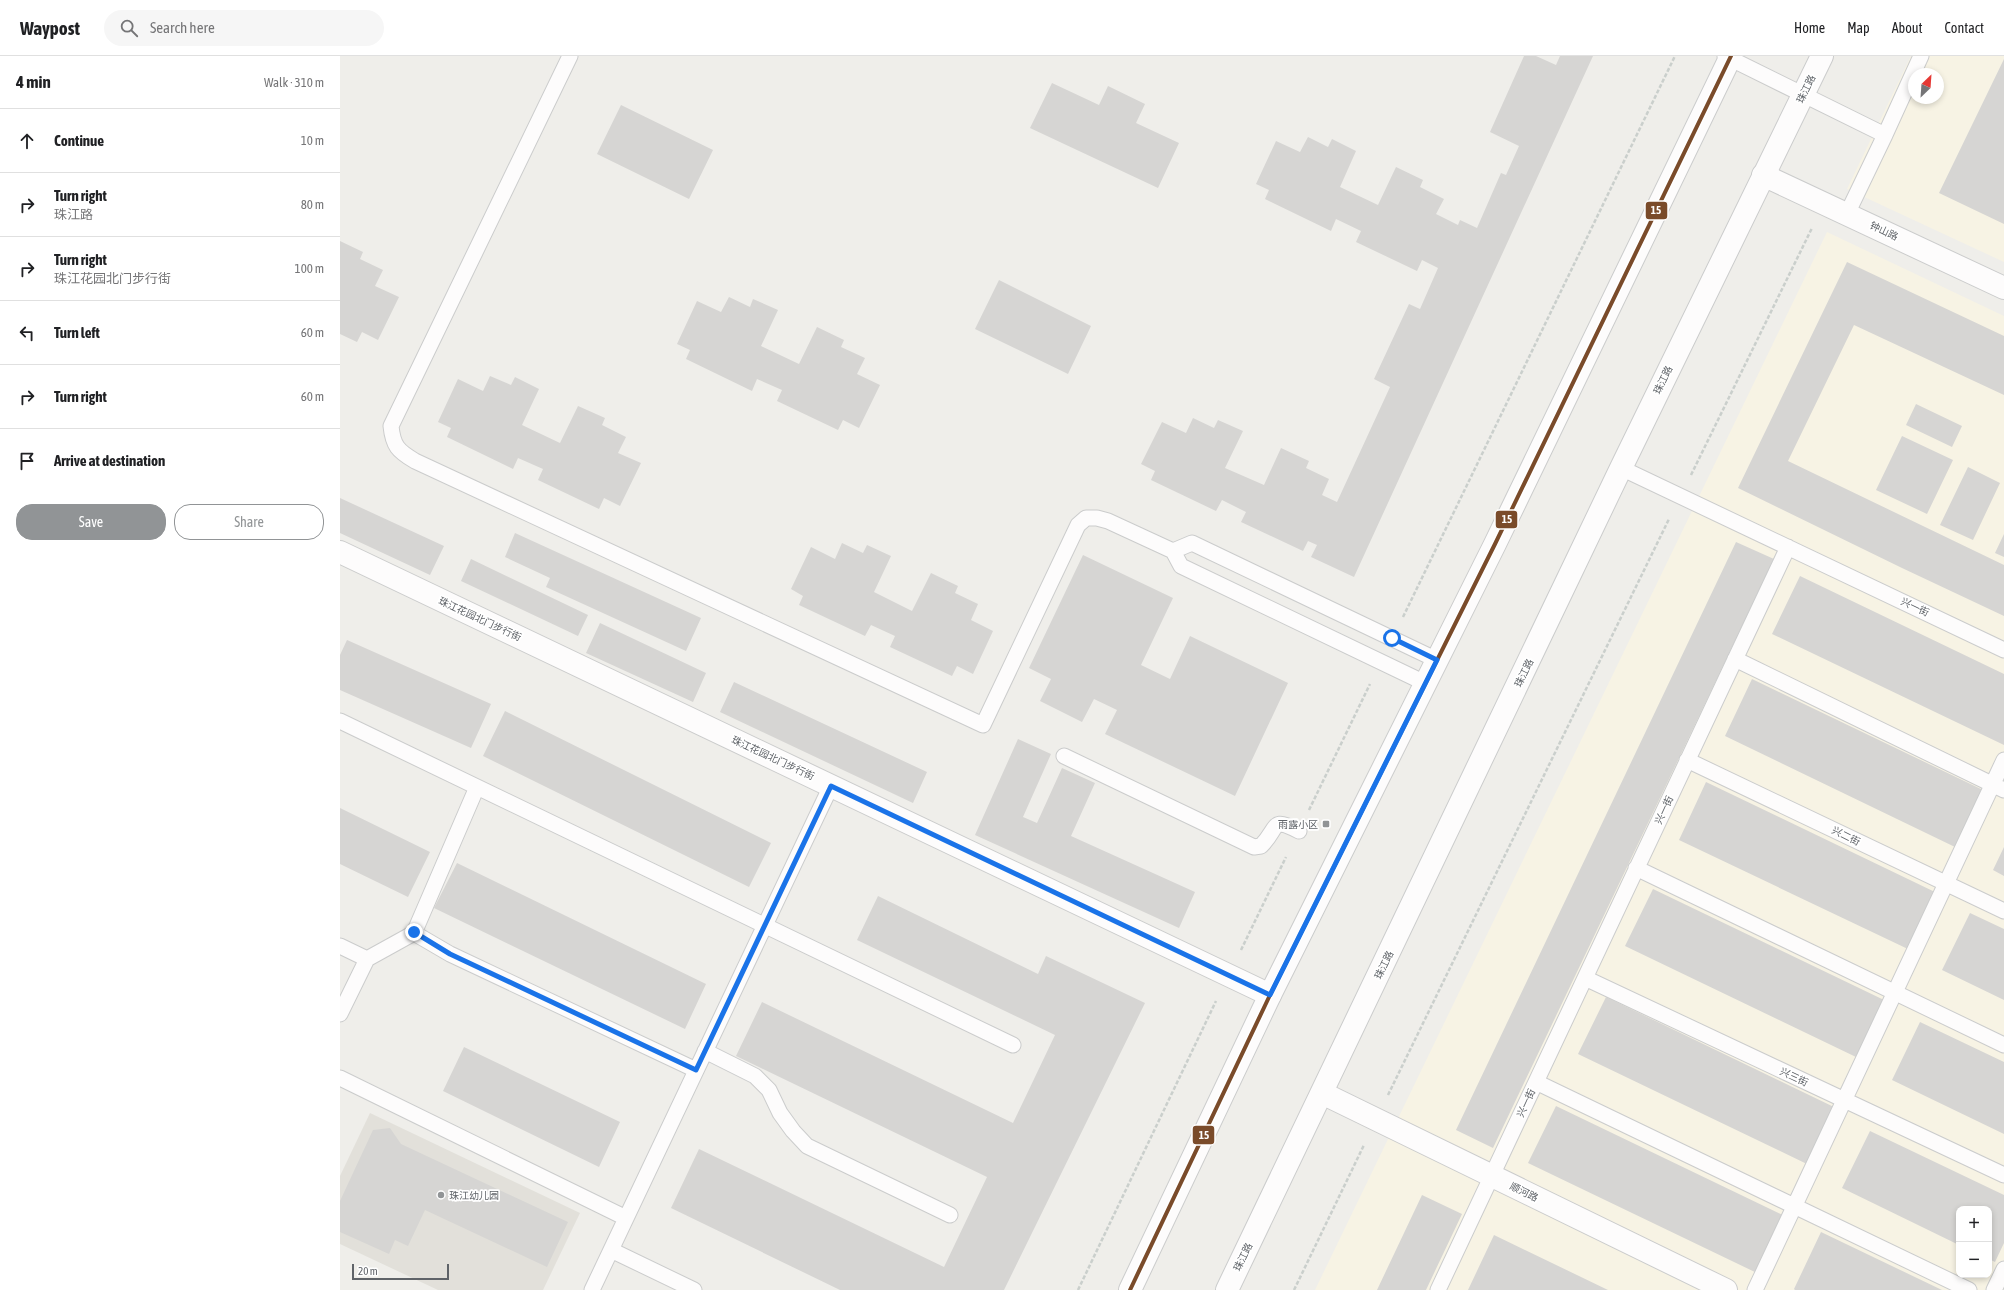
<!DOCTYPE html>
<meta charset="utf-8">
<style>
:root{--surface:#fff;--page:#f6f6f6;--text:#202124;--muted:#757577;--line:#e0e0e0;--accent:#919496}
body{margin:0;font-family:"Asap Condensed","Noto Sans SC",sans-serif;background:var(--page);color:var(--text)}
.controls{position:absolute;right:12px;bottom:12px;display:grid;overflow:hidden;border-radius:8px;box-shadow:0 2px 6px #0003}
.controls button{width:36px;height:36px;display:grid;place-items:center;padding:0;border:0;border-bottom:1px solid var(--line);background:var(--surface);color:var(--text);font:20px sans-serif}
.compass{position:absolute;left:1568px;top:12px;width:36px;height:36px;border-radius:50%;background:var(--surface);box-shadow:0 2px 6px #0003;rotate:25deg}
.scale{position:absolute;left:12px;bottom:10px;width:97px;box-sizing:border-box;padding-left:4px;border:2px solid #5f6368;border-top:0;font-size:11px;line-height:14px;white-space:nowrap;color:#5f6368;-webkit-text-stroke:3px #fff;paint-order:stroke}
.stop{position:absolute;width:12px;height:12px;margin:-9px;border:3px solid #1a73e8;border-radius:50%;background:#fff}
.stop.end{background:#1a73e8;border-color:#fff;box-shadow:0 1px 4px #0008}
.list{margin:0;padding:0;list-style:none}
h2{display:flex;justify-content:space-between;align-items:center;height:52px;margin:0;padding:0 16px;font-size:17px}
h2 small{font-size:13px;font-weight:400;color:var(--muted)}
.list li{display:grid;grid-template-columns:26px 1fr auto;gap:12px;align-items:center;box-sizing:border-box;height:64px;padding:0 16px;border-top:1px solid var(--line)}
.list b{display:block;font-size:15px;white-space:nowrap}
.list p{margin:0;font-size:13px;white-space:nowrap;color:var(--muted)}
.list em{font-size:13px;font-style:normal;color:var(--muted)}
.actions{display:flex;gap:8px;padding:12px 16px}
.actions a{flex:1;padding:9px 0;border:1px solid var(--accent);border-radius:16px;text-align:center;font-size:14px;color:var(--accent)}
.actions .main{background:var(--accent);color:#fff}
.icon{flex:none;width:22px;height:22px;fill:none;stroke:currentColor;stroke-width:2;stroke-linecap:round;stroke-linejoin:round}
.map{position:relative;flex:none;width:1664px;height:1234px;overflow:hidden}
header{display:flex;align-items:center;gap:24px;box-sizing:border-box;height:56px;padding:0 20px;background:var(--surface);border-bottom:1px solid var(--line)}
header strong{font-size:19px}
nav{display:flex;gap:22px;margin-inline-start:auto;font-size:14px}
.search{width:280px;height:36px;background:var(--page);display:flex;align-items:center;gap:10px;box-sizing:border-box;padding:0 14px;border-radius:22px;color:var(--muted);font-size:15px}
main{display:flex}
aside{flex:1;background:var(--surface)}
.map>svg:first-child{display:block}
</style>
<header>
<strong>Waypost</strong>
<div class="search"><svg class="icon" aria-label="search" viewBox="0 0 24 24"><circle cx="10" cy="10" r="6"/><path d="M15 15l6 6"/></svg>Search here</div>
<nav><a>Home</a><a>Map</a><a>About</a><a>Contact</a></nav>
</header>
<main>
<aside>
<h2>4 min<small>Walk · 310 m</small></h2>
<ul class="list">
<li><svg class="icon" aria-label="ahead" viewBox="0 0 24 24"><path d="M12 20V5M6 11l6-6 6 6"/></svg><div><b>Continue</b></div><em>10 m</em></li>
<li><svg class="icon" aria-label="right" viewBox="0 0 24 24"><path d="M7 20v-9h11M14 6l5 5-5 5"/></svg><div><b>Turn right</b><p>珠江路</p></div><em>80 m</em></li>
<li><svg class="icon" aria-label="right" viewBox="0 0 24 24"><path d="M7 20v-9h11M14 6l5 5-5 5"/></svg><div><b>Turn right</b><p>珠江花园北门步行街</p></div><em>100 m</em></li>
<li><svg class="icon" aria-label="left" viewBox="0 0 24 24"><path d="M17 20v-9H6M10 6l-5 5 5 5"/></svg><div><b>Turn left</b></div><em>60 m</em></li>
<li><svg class="icon" aria-label="right" viewBox="0 0 24 24"><path d="M7 20v-9h11M14 6l5 5-5 5"/></svg><div><b>Turn right</b></div><em>60 m</em></li>
<li><svg class="icon" aria-label="arrive" viewBox="0 0 24 24"><path d="M6 21V4h12l-3 4 3 4H6"/></svg><div><b>Arrive at destination</b></div></li>
</ul>
<div class="actions"><a class="main">Save</a><a>Share</a></div>
</aside>
<div class="map">
<svg width="1664" height="1234" viewBox="0 0 1664 1234">
<rect width="100%" height="100%" fill="#efeeea"/>
<path fill="#f7f3e4" fill-rule="evenodd" d="M1571 0H1664V206L1507 133ZM1574 18H1598V42H1574Z
M1487 176 1664 260V1234H975ZM1619 1153H1649V1219H1619Z"/>
<path fill="#e2e0da" d="M30 1057 240 1157 203 1234H98L0 1188V1120Z"/>
<path fill="#d6d5d3" d="M1184 0H1196L1216 9 1220 0H1253L1014 521 971 501 977 489 968 485 963 495 901 466 906 456 882 444 876 455 811 424 815 415 801 408 822 366 846 377 853 362 874 372 878 364 903 375 885 412 924 429 941 392 969 405 966 412 989 423 982 439 997 446 1050 331 1034 323 1069 248 1080 253 1098 212 1082 204 1077 215 1016 186 1021 175 996 163 991 175 925 143 929 134 916 128 936 85 960 96 968 81 988 91 992 83 1016 95 1000 131 1038 149 1056 111 1083 124 1080 131 1104 143 1096 158 1118 169 1120 164 1137 172 1161 117 1166 119 1179 90 1150 76Z
M1664 3V168L1599 137Z
M712 27 759 49 768 30 805 48 796 67 839 87 818 132 690 72Z
M281 49 373 94 349 143 257 98Z
M0 185 23 196 20 203 43 214 35 230 59 241 38 284 22 276 17 286 0 278Z
M1507 206 1664 280V339L1514 269 1448 405 1664 509V560L1562 512 1398 432Z
M659 224 751 270 728 318 635 273Z
M389 241 410 251 413 243 438 254 421 290 459 308 477 271 504 284 501 291 525 302 517 318 540 329 519 372 503 364 498 374 437 345 442 334 417 323 412 335 346 303 350 294 337 288 357 245 381 256Z
M150 320 171 329 175 321 199 333 182 369 220 387 238 350 265 362 262 369 286 381 278 397 301 407 280 450 264 442 259 453 198 424 203 413 178 402 173 413 107 381 111 372 98 366 118 323 143 335Z
M1576 348 1622 370 1612 391 1566 369Z
M1562 380 1613 404 1587 458 1536 434Z
M1628 411 1660 427 1633 484 1600 469Z
M0 442 104 490 90 519 0 477Z
M175 477 361 562 346 595 206 531 210 522 165 501Z
M1664 478V501L1655 497Z
M1396 486 1434 503 1153 1092 1116 1074Z
M502 487 523 497 527 489 551 500 534 536 572 555 591 517 618 530 615 537 638 548 631 564 653 575 633 618 617 610 612 620 550 591 555 580 531 569 525 580 459 549 463 540 451 533 471 491 495 503Z
M743 499 833 542 801 609 830 623 850 580 948 627 895 740 765 678 777 654 754 643 742 666 700 645 711 623 689 612Z
M131 503 248 559 238 580 121 525Z
M1460 520 1664 618V689L1432 578Z
M260 567 366 617 353 646 246 597Z
M7 584 151 648 131 692 0 634V599Z
M1412 623 1643 734 1615 791 1385 680Z
M394 626 587 716 573 747 380 656Z
M165 655 431 787 409 831 143 700Z
M678 683 711 698 683 761 697 767 722 712 755 727 731 780 855 836 839 872 635 779Z
M1366 726 1597 837 1570 894 1339 784Z
M0 752 90 796 68 841 0 808Z
M1664 791V820L1653 814Z
M117 807 366 928 345 973 94 852Z
M1313 833 1544 944 1516 1001 1285 890Z
M538 840 698 918 706 900 805 947 664 1234H500L331 1152 359 1093 604 1211 647 1121 396 1000 422 946 673 1067 715 979 517 884Z
M1630 857 1664 873V944L1602 914Z
M1266 941 1496 1052 1469 1109 1238 998Z
M1580 966 1664 1006V1078L1552 1024Z
M124 991 280 1066 259 1111 103 1035Z
M1216 1050 1447 1161 1419 1218 1188 1107Z
M50 1072 61 1088 228 1166 207 1211 85 1154 68 1190 55 1184 49 1198 0 1176V1145L33 1074Z
M1530 1075 1664 1139V1187L1655 1206 1649 1203V1153H1619V1189L1502 1132Z
M1082 1139 1122 1158 1086 1234H1037Z
M1481 1176 1602 1234H1455L1454 1233Z
M1154 1179 1268 1234H1128Z"/>
<g fill="none" stroke-linecap="round" stroke-linejoin="round">
<defs>
<path id="service" d="M230 0 51 370C53 390 58 395 75 405L643 669 738 469 746 462H757L768 465 833 495
M1385 0 1545 79 1581 0
M1507 158 1545 79
M1281 412 1664 594
M1395 603 1664 734
M1085 627 841 510 833 495 852 487 1097 604
M0 665 673 989
M724 700 914 791 921 790C939 772 930 760 959 775
M1347 704 1664 855
M1296 812 1664 989
M74 877 110 898 356 1014
M0 890 27 903
M1245 922 1664 1119
M0 958 27 903 74 877 137 731
M365 995 415 1020 429 1034 440 1057 453 1075 467 1090 610 1159
M0 1022 286 1162
M1196 1026 1629 1234
M271 1194 354 1234
M252 1234 491 730
M1098 1234 1448 491
M1415 1234 1664 704
M1654 1234 1664 1213"/>
<path id="minor" d="M1423 119 1664 232
M0 496 930 939
M982 1037 1386 1234"/>
<path id="tertiary" d="M790 1234 930 939 1155 488 1391 0
M887 1234 1281 412 1482 0"/>
</defs>
<use href="#service" stroke="#cbcccc" stroke-width="17"/>
<use href="#minor" stroke="#cbcccc" stroke-width="24"/>
<use href="#tertiary" stroke="#cbcccc" stroke-width="24"/>
<path stroke="#cacfcc" stroke-width="2.5" stroke-dasharray="4 2" stroke-linecap="butt" d="M1351 419 1472 172
M1063 561 1335 0
M969 754 1030 628
M901 894 946 801
M1048 1039 1329 463
M738 1234 876 945
M954 1234 1024 1089"/>
<use href="#service" stroke="#fdfcfc" stroke-width="15"/>
<use href="#minor" stroke="#fdfcfc" stroke-width="22"/>
<use href="#tertiary" stroke="#fdfcfc" stroke-width="22"/>
<defs>
<path id="bus-1" d="M790 1234 930 939 1155 488 1391 0"/>
</defs>
<use href="#bus-1" stroke="#fff" stroke-width="7"/>
<use href="#bus-1" stroke="#7a4b2a" stroke-width="4"/>
</g>
<g fill="none" stroke-linecap="round" stroke-linejoin="round">
<path stroke="#1a73e8" stroke-width="5" d="M74 876 110 898 356 1014 491 730 930 939 1097 604 1052 582"/>
</g>
<g fill="#919496" stroke="#fff" stroke-width="1.5">
<rect x="982" y="764" width="8" height="8" rx="2"/>
<circle cx="101" cy="1139" r="4"/>
</g>
<g text-anchor="middle" dominant-baseline="central" stroke-width="3.5" stroke-linejoin="round" paint-order="stroke">
<g font-size="10" fill="#5f6368" stroke="#fff">
<text transform="translate(1466 33) rotate(-64)">珠江路</text>
<text transform="translate(1544 175) rotate(25)">钟山路</text>
<text transform="translate(1323 324) rotate(-64)">珠江路</text>
<text transform="translate(1575 551) rotate(25)">兴一街</text>
<text transform="translate(140 563) rotate(25)">珠江花园北门步行街</text>
<text transform="translate(1184 617) rotate(-64)">珠江路</text>
<text transform="translate(433 702) rotate(25)">珠江花园北门步行街</text>
<text transform="translate(1324 754) rotate(-65)">兴一街</text>
<text transform="translate(1506 780) rotate(26)">兴二街</text>
<text transform="translate(1044 909) rotate(-64)">珠江路</text>
<text transform="translate(1454 1021) rotate(25)">兴三街</text>
<text transform="translate(1186 1047) rotate(-65)">兴一街</text>
<text transform="translate(1184 1136) rotate(26)">顺河路</text>
<text transform="translate(903 1201) rotate(-64)">珠江路</text>
</g>
<g font-size="10" fill="#5f6368" stroke="#fff" text-anchor="end">
<text x="978" y="768">雨露小区</text>
<text x="109" y="1139" text-anchor="start">珠江幼儿园</text>
</g>
</g>
<g stroke="#fff" stroke-width="1.5">
<rect x="1305" y="145" width="23" height="19" rx="4" fill="#7a4b2a"/>
<rect x="1155" y="454" width="23" height="19" rx="4" fill="#7a4b2a"/>
<rect x="852" y="1069" width="23" height="20" rx="4" fill="#7a4b2a"/>
</g>
<g font-size="11" text-anchor="middle" font-weight="bold" fill="#fff">
<text x="1316" y="158">15</text>
<text x="1167" y="467">15</text>
<text x="864" y="1083">15</text>
</g>
</svg>
<div class="controls">
<button>+</button>
<button>−</button>
</div>
<svg class="compass" viewBox="-18 -18 36 36"><path d="M0-13l5 13h-10z" fill="#e53935"/><path d="M0 13l5-13h-10z" fill="#757577"/></svg>
<div class="scale">20 m</div>
<div class="stop" style="left:1052px;top:582px"></div>
<div class="stop end" style="left:74px;top:876px"></div>
</div>
</main>
